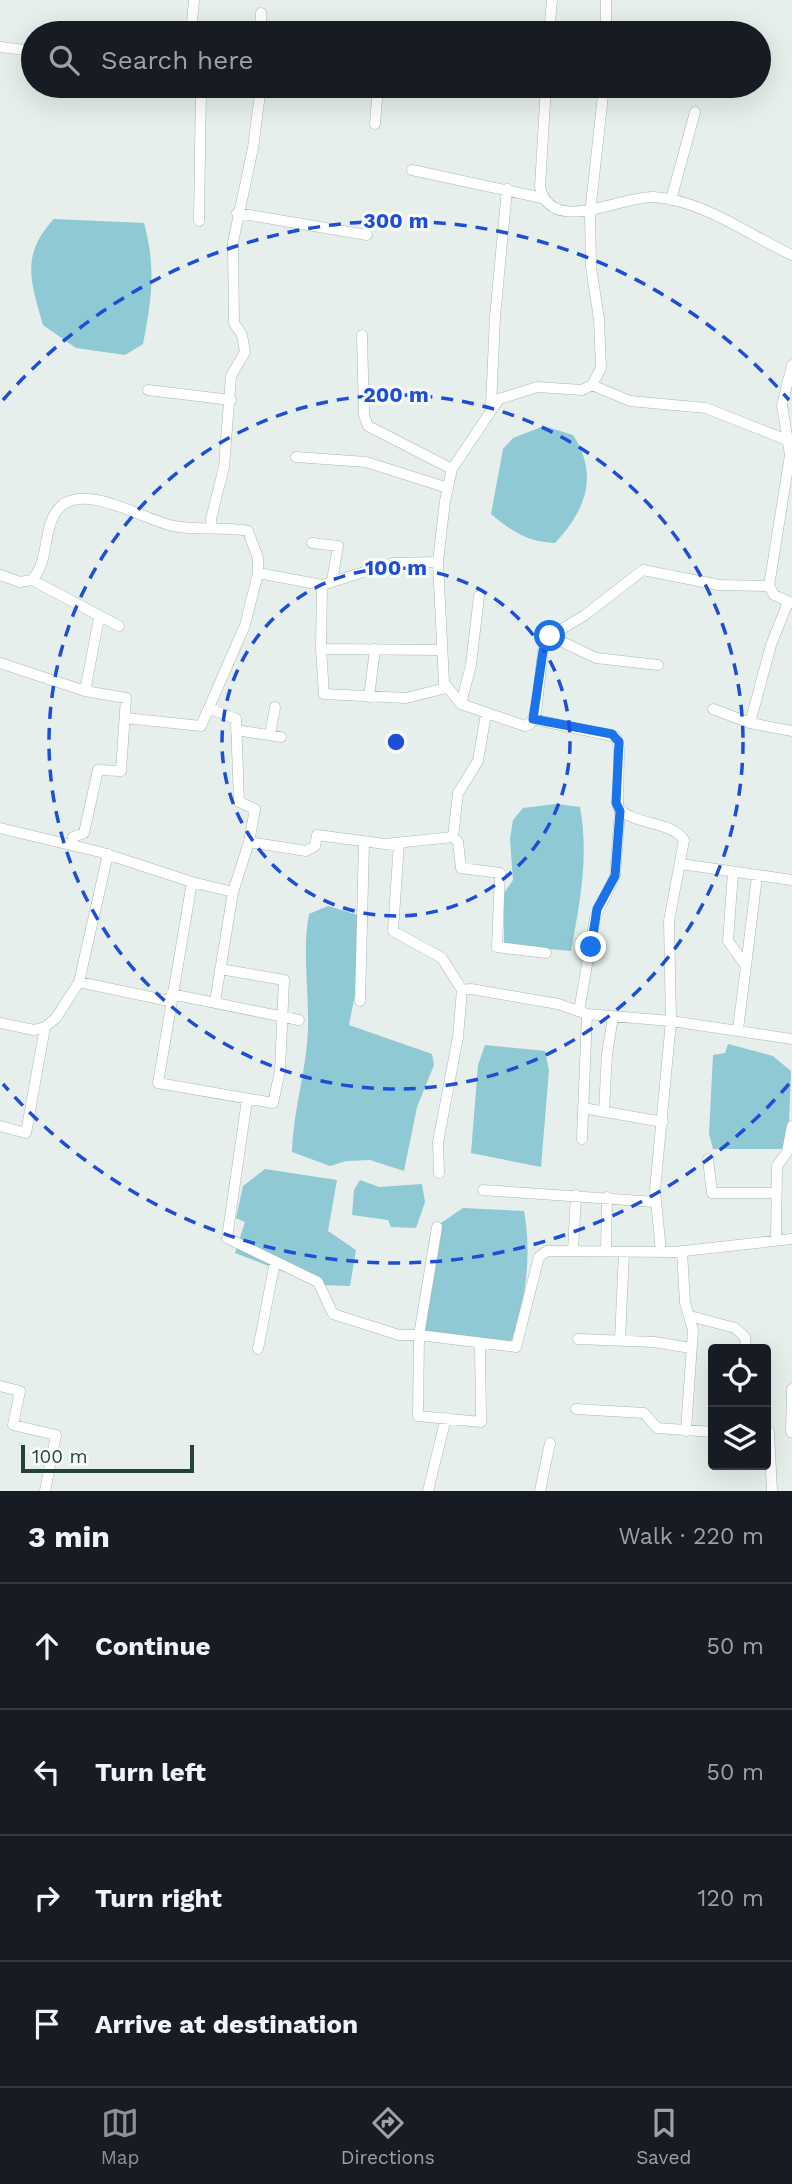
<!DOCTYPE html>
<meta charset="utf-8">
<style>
:root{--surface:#171b24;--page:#20242c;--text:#f1f3f6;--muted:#9ea1a6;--line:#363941;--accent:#8c9099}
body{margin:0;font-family:"Work Sans",sans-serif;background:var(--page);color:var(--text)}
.controls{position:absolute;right:21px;bottom:21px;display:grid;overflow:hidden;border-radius:7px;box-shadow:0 7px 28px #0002}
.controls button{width:63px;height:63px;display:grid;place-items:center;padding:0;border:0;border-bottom:2px solid var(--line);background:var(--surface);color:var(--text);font:35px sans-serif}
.scale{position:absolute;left:21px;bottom:18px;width:173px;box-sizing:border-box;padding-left:7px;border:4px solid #24423a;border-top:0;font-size:19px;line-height:24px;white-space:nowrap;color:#24423a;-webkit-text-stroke:5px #f7fbf9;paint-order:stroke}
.stop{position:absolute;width:21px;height:21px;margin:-16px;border:5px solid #1a73e8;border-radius:50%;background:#fff}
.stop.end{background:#1a73e8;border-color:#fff;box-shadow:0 2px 7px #0008}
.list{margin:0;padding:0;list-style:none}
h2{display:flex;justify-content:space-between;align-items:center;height:91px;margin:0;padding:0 28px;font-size:30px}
h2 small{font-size:23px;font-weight:400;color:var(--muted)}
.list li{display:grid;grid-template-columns:46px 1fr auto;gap:21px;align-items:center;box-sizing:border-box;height:126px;padding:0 28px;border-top:2px solid var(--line)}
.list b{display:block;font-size:26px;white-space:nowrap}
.list em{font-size:23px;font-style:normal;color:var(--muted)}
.icon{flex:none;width:38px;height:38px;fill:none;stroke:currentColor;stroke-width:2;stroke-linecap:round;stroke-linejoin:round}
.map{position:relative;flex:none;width:792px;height:1491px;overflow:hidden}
.search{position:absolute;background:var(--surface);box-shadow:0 7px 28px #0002;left:21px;right:21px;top:21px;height:77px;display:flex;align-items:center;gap:18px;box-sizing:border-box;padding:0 24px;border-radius:38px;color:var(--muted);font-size:26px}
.sheet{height:595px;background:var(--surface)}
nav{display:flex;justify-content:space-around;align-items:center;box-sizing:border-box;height:98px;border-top:2px solid var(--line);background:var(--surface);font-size:19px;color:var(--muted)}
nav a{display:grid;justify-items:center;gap:4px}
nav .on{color:var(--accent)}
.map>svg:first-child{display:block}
</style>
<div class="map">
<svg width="792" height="1491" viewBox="0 0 792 1491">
<rect width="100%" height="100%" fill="#e6efeb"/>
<path fill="#8ec9d4" d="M54 219 144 223C156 268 152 298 143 344L125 355 76 348 43 325C31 282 20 255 54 219Z
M544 426 573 435C599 475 586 510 555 543 528 542 511 531 491 514L503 449 513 438Z
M556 804 580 807C589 856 580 903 571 951L504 945V893L513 880 510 839 513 820 523 808Z
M328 906 361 916V965L349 1025 432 1054 434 1065 417 1107 404 1171 370 1160 346 1161 330 1166 292 1152C293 1110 307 1069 308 1028 309 990 302 951 309 914Z
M728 1044 773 1056 791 1071 788 1149H713L709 1134 713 1055 725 1053Z
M485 1045 545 1051 549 1070 541 1167 471 1153 478 1065Z
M265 1169 337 1180 328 1231 356 1250 350 1286 318 1285 235 1253 245 1222 236 1218 243 1186Z
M360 1180 379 1187 422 1184 425 1202 416 1228 391 1227 388 1220 352 1215 354 1190Z
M463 1208 524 1211C532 1253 526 1302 511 1342L422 1332 441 1223Z"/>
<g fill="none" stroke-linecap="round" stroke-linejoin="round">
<defs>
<path id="street" d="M191 33 194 0
M261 33V13
M549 33 552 0
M606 33V0
M0 47 33 51
M546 86 540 187C551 237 622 195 654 197 702 200 749 235 792 255
M604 86 590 213 591 267 599 319 601 368 592 385 582 390 537 387 499 399 452 469 445 501 438 562 444 683 461 704 525 726 530 724 536 712 543 651 550 636 585 615 643 570 719 585 769 586
M375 124 378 86
M412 170 542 198
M671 200 695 112
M237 213 367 235
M199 221 201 86
M362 335 364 415 368 426 452 469
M792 365 782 405 790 455 769 586 774 595 792 603
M592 385 630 401 706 408 792 442
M148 390 231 400
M491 406 495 317 507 189
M296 457 366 462 448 488
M212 528 211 519 224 467 231 376 245 352 242 335 234 323 233 242 253 148 261 86
M312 543 338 546 332 581
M0 575 20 582 32 580C51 560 41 525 61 506 87 483 146 521 174 526 198 531 224 526 248 531L258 558V573L322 585 393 563 438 562
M32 580 119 626
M322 585 321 649 441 650
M550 636 596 658 658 665
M321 649 324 694 406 698 446 688
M0 663 85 691 126 698 121 771 98 770 84 833 73 837 72 845
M85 691 99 618
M369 697 375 649
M461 704 471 665 479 596
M209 708 236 719 239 802 255 809 249 842
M713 709 750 723 792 731
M486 714 478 761 458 793 453 837 458 842 461 868 500 873 497 947 546 953
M125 718 201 726 245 625 258 573
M533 719 616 737 619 748 618 807C633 826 670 820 684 840L669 921 671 1021 792 1039
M750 723 771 645 788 602
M236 730 281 737
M270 735 275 707
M0 828 100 852 192 882 233 892
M399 843 393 931 442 958 462 990
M681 864 792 880
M733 872 728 941 746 966 738 1029
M192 882 158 1083 273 1103 280 1071 284 980 220 969
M746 966 757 876
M79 982 169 1001
M171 994 299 1020
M360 1001 364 842
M215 1002 233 892 249 842 306 851 315 846 317 835 385 844 453 837
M579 1011 595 918 615 876 620 811
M0 1023 34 1030 45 1027 56 1018 79 982 108 854
M247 1100 227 1238 318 1282 333 1314 399 1335H419L437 1227
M583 1108 663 1122
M604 1112 607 1054 613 1017
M0 1126 26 1133 45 1027
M582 1139 587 1014
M708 1159 712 1193H775
M439 1173 438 1142 458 1037 462 990 471 989 558 1004 587 1014 671 1021 655 1190 661 1252
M483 1190 656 1202
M776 1240 777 1166 787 1152 792 1126
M573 1251 576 1195
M606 1251 607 1197
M682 1251 685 1303 693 1330 686 1431
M690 1316 735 1328 745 1337 746 1349
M578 1339 654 1342 691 1348
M620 1340 624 1252
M480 1345 481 1422 418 1416 419 1335 516 1347 539 1257 547 1251 675 1252 792 1239
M258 1349 275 1262
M0 1386 20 1391 13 1425 56 1435 45 1491
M576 1409 644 1413 657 1428 713 1432
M769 1432 772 1491
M791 1432 792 1389
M428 1491 446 1418
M540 1491 550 1443"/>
</defs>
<use href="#street" stroke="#a8b8b2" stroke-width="11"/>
<use href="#street" stroke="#fff" stroke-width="10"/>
</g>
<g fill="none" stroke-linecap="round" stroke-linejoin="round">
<path stroke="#1a73e8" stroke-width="9" d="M550 636 543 651 533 719 612 734 619 742 616 803 620 811 615 876 597 909 591 947"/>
</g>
<g fill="none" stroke="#1d4ed8" stroke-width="3.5" stroke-dasharray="12 9">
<circle cx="396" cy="742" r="174"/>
<circle cx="396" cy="742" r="347"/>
<path d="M789 1084A521 521 0 0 1 3 1084M3 400A521 521 0 0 1 789 400"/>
</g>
<circle cx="396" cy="742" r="10" fill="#1d4ed8" stroke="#f7fbf9" stroke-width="3.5"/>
<g font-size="21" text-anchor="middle" font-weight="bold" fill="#1d4ed8" stroke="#f7fbf9" stroke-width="6" stroke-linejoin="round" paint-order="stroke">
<text x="396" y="228">300 m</text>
<text x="396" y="402">200 m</text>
<text x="396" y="575">100 m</text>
</g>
</svg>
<div class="controls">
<button><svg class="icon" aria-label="locate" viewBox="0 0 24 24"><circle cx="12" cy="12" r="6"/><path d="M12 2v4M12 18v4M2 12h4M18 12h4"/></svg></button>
<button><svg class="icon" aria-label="layers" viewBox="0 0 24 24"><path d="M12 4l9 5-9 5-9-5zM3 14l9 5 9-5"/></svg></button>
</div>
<div class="scale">100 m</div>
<div class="stop" style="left:550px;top:636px"></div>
<div class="stop end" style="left:591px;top:947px"></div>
<div class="search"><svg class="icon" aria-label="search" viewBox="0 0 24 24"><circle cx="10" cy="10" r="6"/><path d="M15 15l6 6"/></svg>Search here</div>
</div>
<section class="sheet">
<h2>3 min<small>Walk · 220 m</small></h2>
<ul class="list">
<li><svg class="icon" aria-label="ahead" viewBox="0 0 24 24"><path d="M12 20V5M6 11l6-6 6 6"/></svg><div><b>Continue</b></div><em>50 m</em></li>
<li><svg class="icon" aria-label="left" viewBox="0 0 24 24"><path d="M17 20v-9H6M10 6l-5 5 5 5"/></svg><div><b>Turn left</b></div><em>50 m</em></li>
<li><svg class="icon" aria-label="right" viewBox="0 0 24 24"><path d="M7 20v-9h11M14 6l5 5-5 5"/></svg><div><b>Turn right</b></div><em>120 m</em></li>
<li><svg class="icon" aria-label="arrive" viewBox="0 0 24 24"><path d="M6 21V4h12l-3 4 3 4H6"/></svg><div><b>Arrive at destination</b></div></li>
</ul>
</section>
<nav>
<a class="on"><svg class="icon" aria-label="map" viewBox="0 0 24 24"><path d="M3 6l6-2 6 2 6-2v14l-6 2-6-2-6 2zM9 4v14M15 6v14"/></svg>Map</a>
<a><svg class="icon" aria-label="directions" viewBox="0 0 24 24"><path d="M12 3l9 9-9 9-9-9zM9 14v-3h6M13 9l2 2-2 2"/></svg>Directions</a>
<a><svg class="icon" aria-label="saved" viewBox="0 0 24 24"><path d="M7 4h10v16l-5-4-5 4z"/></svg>Saved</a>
</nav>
